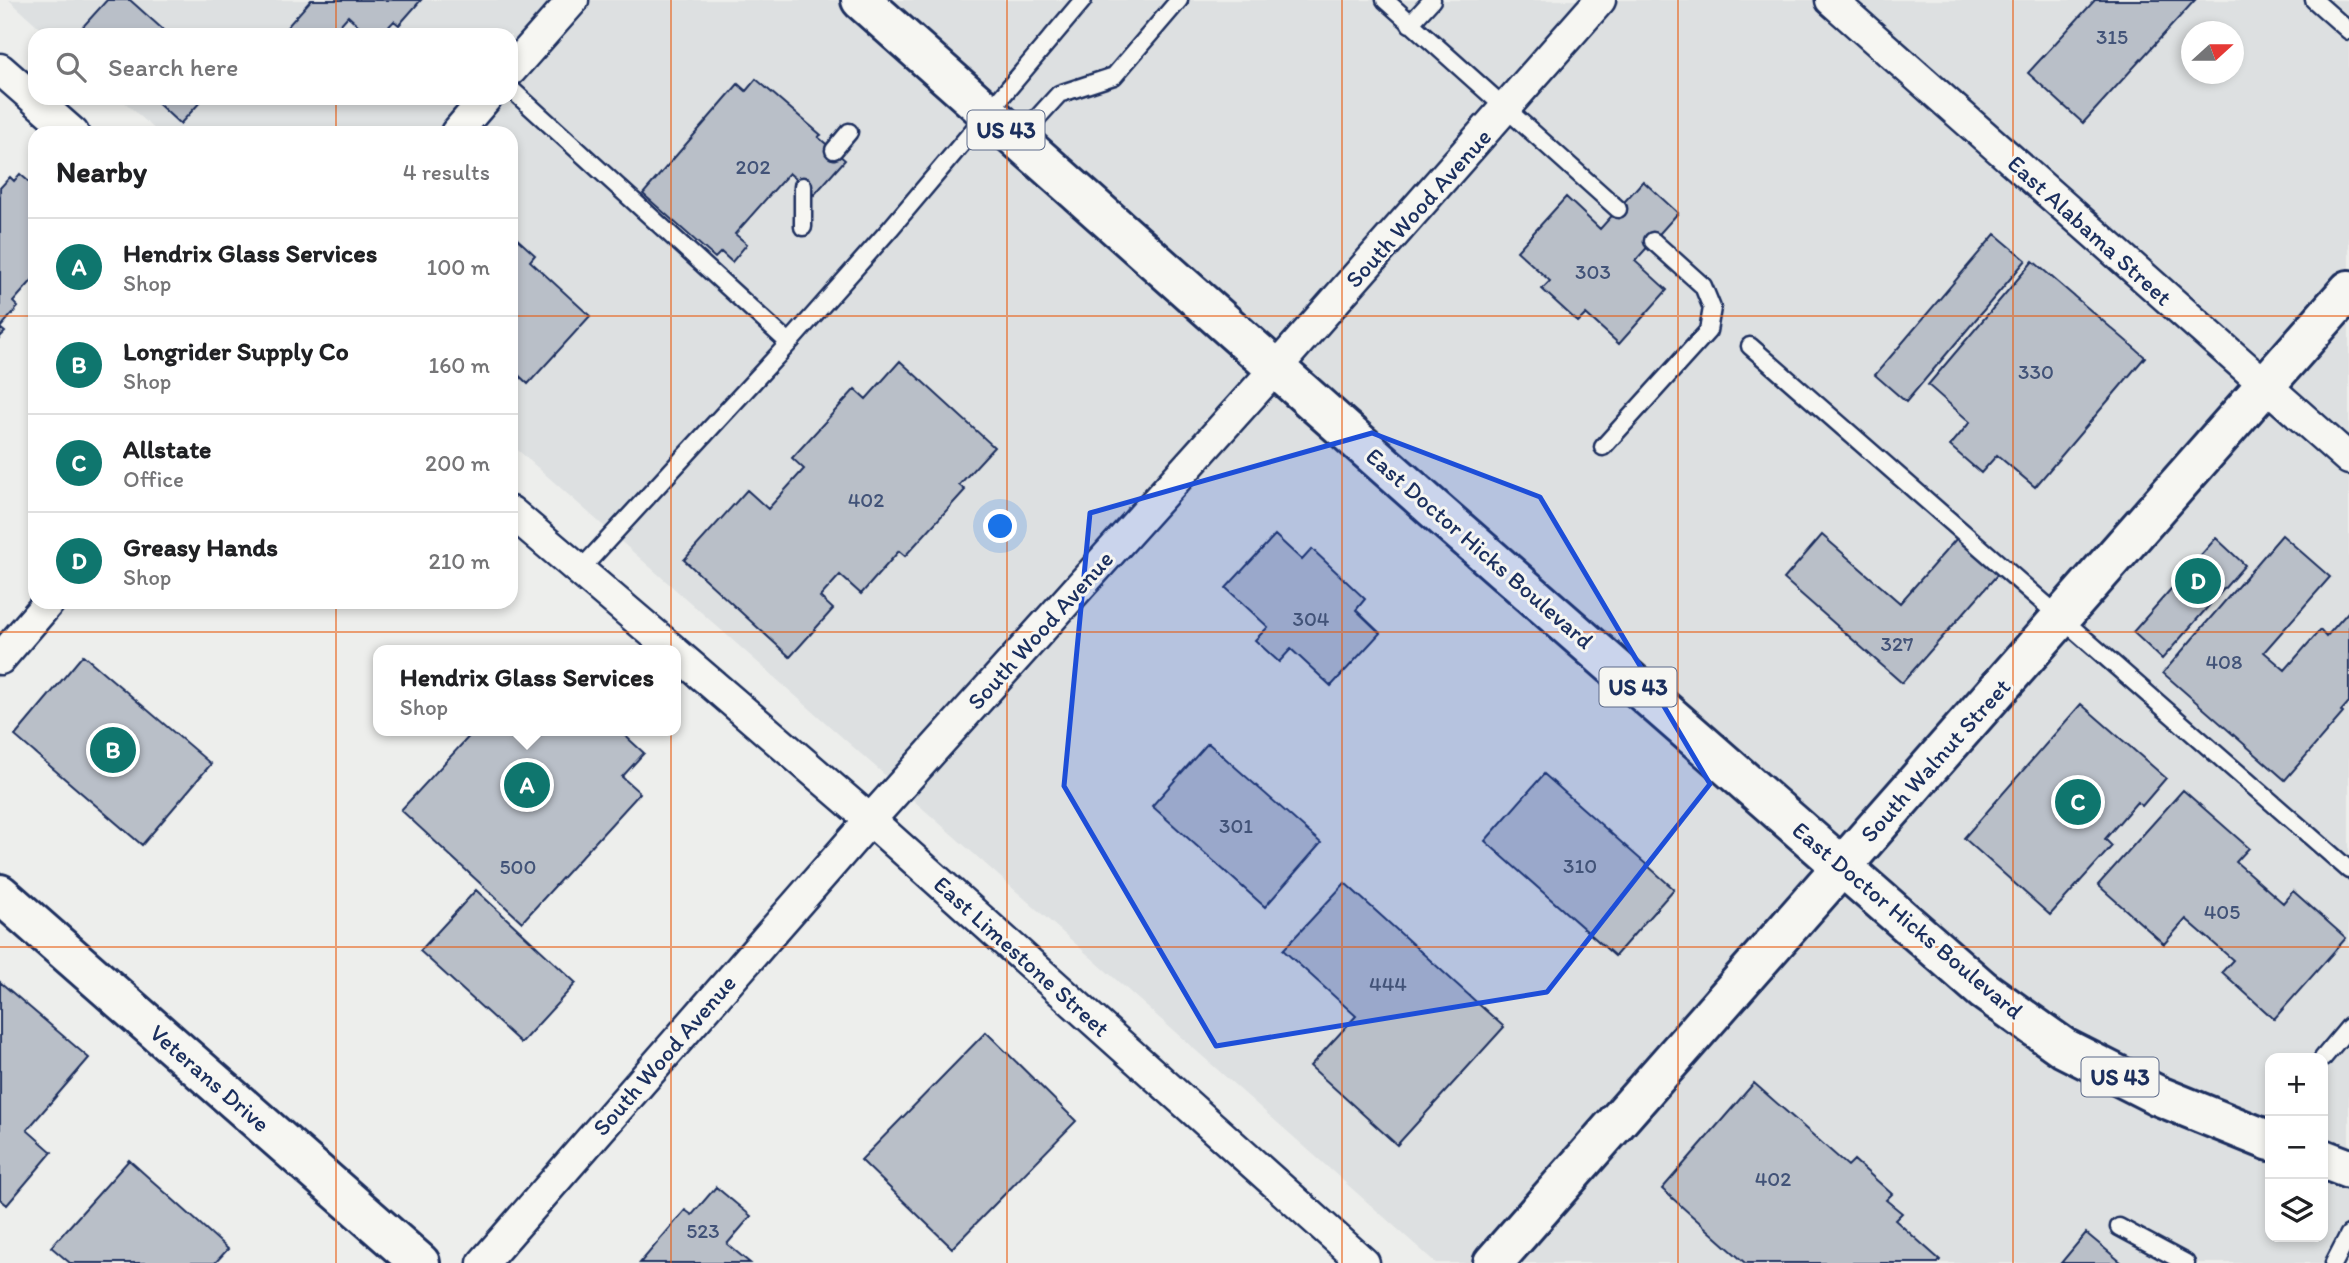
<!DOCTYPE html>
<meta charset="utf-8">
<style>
:root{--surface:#fff;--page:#f2f2f2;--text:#202124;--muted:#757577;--line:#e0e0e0;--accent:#0f766e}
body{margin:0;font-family:Itim,sans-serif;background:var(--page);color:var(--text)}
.controls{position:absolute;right:21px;bottom:21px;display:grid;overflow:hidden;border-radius:14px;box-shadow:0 4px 10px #0003}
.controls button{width:63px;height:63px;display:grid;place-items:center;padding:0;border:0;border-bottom:2px solid var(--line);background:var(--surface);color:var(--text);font:35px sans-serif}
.compass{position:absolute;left:2181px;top:21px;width:63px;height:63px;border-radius:50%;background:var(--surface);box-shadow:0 4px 10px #0003;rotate:69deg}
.you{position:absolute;left:1001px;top:527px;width:24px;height:24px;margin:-18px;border:5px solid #fff;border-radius:50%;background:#1a73e8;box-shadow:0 0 0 10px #1a73e833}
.badge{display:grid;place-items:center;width:46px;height:46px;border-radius:50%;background:var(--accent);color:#fff;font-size:23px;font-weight:700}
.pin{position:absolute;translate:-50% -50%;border:4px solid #fff;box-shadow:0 2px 7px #0006}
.popup{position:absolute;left:373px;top:645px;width:308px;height:91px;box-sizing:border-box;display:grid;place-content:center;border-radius:14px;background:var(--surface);filter:drop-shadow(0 2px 5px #0005);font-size:23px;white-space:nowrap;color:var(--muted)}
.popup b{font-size:26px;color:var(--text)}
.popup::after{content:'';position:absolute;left:50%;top:100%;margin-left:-14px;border:14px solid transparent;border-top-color:var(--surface)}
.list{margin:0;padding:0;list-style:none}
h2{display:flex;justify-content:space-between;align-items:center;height:91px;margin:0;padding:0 28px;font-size:30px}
h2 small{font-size:23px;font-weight:400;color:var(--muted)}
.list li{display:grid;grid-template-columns:46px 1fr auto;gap:21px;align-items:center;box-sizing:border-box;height:98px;padding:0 28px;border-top:2px solid var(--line)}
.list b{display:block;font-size:26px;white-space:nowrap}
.list p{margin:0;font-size:23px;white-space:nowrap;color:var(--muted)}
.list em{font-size:23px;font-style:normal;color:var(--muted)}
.icon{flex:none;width:38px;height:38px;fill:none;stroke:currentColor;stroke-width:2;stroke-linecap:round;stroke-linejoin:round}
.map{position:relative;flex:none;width:2349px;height:1263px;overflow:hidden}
.search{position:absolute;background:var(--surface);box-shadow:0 4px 10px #0003;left:28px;top:28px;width:490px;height:77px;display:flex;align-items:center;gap:18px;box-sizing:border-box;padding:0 24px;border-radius:21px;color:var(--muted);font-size:26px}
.panel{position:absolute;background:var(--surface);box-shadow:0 4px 10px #0003;left:28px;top:126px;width:490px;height:483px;border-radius:21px}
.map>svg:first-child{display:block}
</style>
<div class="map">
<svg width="2349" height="1263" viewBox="0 0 2349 1263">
<rect width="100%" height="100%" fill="#edeeec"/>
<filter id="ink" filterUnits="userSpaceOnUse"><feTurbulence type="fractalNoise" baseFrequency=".0143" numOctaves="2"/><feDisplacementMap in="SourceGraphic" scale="14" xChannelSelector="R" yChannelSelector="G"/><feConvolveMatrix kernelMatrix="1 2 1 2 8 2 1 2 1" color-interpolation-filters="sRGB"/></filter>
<g filter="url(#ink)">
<path fill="#dde0e1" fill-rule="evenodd" d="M9 0H2349V1263H1436L511 444V133H159L120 98H511V35H48ZM2192 32H2234V74H2192ZM2270 1058H2323V1237H2270Z"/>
<path fill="#b9bfc8" stroke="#1b2f5e" stroke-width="2" d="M107 0H130L169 35H83L79 31Z
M311 0H421L399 25 394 21 381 35H369L348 16 331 35H280Z
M2095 0H2195L2083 123 2028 73Z
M756 79 821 135 818 137 845 160 814 195 789 173 735 234 747 244 732 262 721 252 715 258 643 194 738 84 746 91Z
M152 98H204L180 124Z
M20 174 35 187V277L13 302 18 307 0 328 5 332 0 337V188L10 177 14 181Z
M1643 181 1678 213 1635 261 1667 290 1619 344 1586 314 1578 322 1542 289 1550 281 1517 251 1566 197 1600 229Z
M1995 234 2026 260 1906 402 1875 375Z
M514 236 535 255 530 261 590 316 528 384 511 368V239Z
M2033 261 2145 357 2035 487 1997 455 1981 473 1950 446 1970 422 1928 385Z
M900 361 994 447 959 485 965 490 905 556 899 551 861 594 840 575 820 597 833 609 790 657 684 560 747 490 768 509 804 469 792 458 855 389 866 399Z
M1275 535 1302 560 1312 549 1365 599 1356 610 1380 633 1331 686 1291 649 1279 662 1255 640 1268 627 1226 588Z
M1822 535 1900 603 1957 538 1998 574 1902 683 1784 579Z
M2282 535 2330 577 2264 652 2285 670 2320 630 2326 637 2349 611V702L2341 711 2343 713 2285 780 2163 673Z
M2216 538 2245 565 2162 659 2133 632Z
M83 655 211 764 142 845 15 736Z
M2081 704 2166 778 2142 806 2137 802 2105 839 2112 846 2050 915 1964 838Z
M474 731H620L644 753 622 777 640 793 522 922 401 810Z
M1208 743 1321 843 1265 907 1152 806Z
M1544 774 1674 889 1615 956 1485 841Z
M2183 790 2249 848 2236 862 2283 903 2293 891 2346 938 2274 1019 2222 972 2233 960 2186 919 2164 944 2098 885Z
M1345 883 1504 1027 1397 1145 1310 1066 1356 1016 1283 950Z
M476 890 576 983 521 1043 420 951Z
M0 982 89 1058 27 1130 52 1152 7 1205 0 1199Z
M986 1032 1076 1121 952 1248 861 1160Z
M1754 1083 1848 1166 1854 1160 1892 1194 1886 1200 1902 1213 1895 1220 1940 1260 1938 1263H1745L1662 1189Z
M129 1160 228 1249 215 1263H70L51 1247Z
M716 1187 751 1216 727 1244 750 1263H640L685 1210 692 1215Z
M2086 1233 2122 1263H2061Z"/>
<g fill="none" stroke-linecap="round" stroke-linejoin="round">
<defs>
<path id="lane" d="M1385 0 1618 209
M2314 0 2349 31
M1410 24 1432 0
M511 89 789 343
M1018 139 1059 94 1114 76 1179 0
M834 150 849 132
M803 227V186
M1750 346 2349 870
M1603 447 1708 331 1712 308 1703 286 1653 241
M580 570 789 343 890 229 1083 0
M2323 1058 2349 1027
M2119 1227 2186 1263
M2334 1263 2349 1234"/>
<path id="street" d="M1831 0 2349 459
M0 69 73 133
M511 70 573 0
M456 133 486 98
M511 512 673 650
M676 653 870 820 1364 1263
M0 659 49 602
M483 1263 870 820 1276 368 1600 0"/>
<path id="secondary" d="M0 894 420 1263
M1493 1263 2349 290"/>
<path id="highway" d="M861 0 1434 509 1983 990 2064 1048 2159 1096 2270 1141
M2323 1159 2349 1169"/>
</defs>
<use href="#lane" stroke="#1b2f5e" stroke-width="21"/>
<use href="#street" stroke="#1b2f5e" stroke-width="35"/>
<use href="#secondary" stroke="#1b2f5e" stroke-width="44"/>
<use href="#highway" stroke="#1b2f5e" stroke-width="44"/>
<use href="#lane" stroke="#f6f6f2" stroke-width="16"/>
<use href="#street" stroke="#f6f6f2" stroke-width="30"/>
<use href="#secondary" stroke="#f6f6f2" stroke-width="38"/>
<use href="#highway" stroke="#f6f6f2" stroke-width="38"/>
</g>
</g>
<path fill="#1d4ed8" fill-opacity="0.2" stroke="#1d4ed8" stroke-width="5" stroke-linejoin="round" d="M1372 433 1540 497 1710 784 1547 992 1216 1046 1064 786 1090 513Z"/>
<path fill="none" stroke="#e8590c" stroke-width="2" stroke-opacity="0.55" d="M336 0V35M671 0V1263M1007 0V1263M1342 0V1263M1678 0V1263M2013 0V1263M336 98V133M0 316H35M511 316H2349M336 602V1263M0 632H2349M0 947H2349"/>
<g text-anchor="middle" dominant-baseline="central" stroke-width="6" stroke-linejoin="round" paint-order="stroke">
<g font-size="21" fill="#425378">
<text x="2112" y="36">315</text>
<text x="753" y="166">202</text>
<text x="1593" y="271">303</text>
<text x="2036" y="371">330</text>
<text x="866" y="499">402</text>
<text x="1311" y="618">304</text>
<text x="1897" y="643">327</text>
<text x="2224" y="661">408</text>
<text x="1236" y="825">301</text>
<text x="1580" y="865">310</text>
<text x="518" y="866">500</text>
<text x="2222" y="911">405</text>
<text x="1388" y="983">444</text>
<text x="1773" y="1178">402</text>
<text x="703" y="1230">523</text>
</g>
<g fill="#f6f6f2" stroke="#5d6b8a" stroke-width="2">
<rect x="967.5" y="110.5" width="77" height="39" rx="5"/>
<rect x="1599.5" y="667.5" width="77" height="39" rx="5"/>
<rect x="2081.5" y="1057.5" width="77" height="39" rx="5"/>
</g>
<g font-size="23" font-weight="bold" fill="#1b2f5e">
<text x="1006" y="130">US 43</text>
<text x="1638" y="687">US 43</text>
<text x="2120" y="1077">US 43</text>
</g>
<g font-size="24" fill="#1b2f5e" stroke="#f6f6f2">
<text transform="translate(1418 208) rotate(-48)">South Wood Avenue</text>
<text transform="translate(2090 230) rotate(42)">East Alabama Street</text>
<text transform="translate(1480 548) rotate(41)">East Doctor Hicks Boulevard</text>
<text transform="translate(1040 630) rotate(-48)">South Wood Avenue</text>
<text transform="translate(1935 760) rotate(-48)">South Walnut Street</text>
<text transform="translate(1908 920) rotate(40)">East Doctor Hicks Boulevard</text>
<text transform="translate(1022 956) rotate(42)">East Limestone Street</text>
<text transform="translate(664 1055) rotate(-49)">South Wood Avenue</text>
<text transform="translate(210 1078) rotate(41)">Veterans Drive</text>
</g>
</g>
</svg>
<div class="controls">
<button>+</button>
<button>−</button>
<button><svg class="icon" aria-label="layers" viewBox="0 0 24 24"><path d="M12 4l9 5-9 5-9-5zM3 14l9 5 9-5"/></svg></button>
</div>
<svg class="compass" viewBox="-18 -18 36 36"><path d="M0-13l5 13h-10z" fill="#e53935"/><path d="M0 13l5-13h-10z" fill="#757577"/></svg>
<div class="you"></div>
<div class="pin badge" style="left:527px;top:785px">A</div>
<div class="popup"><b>Hendrix Glass Services</b>Shop</div>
<div class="pin badge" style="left:113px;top:750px">B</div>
<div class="pin badge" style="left:2078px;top:802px">C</div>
<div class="pin badge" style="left:2198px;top:581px">D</div>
<div class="search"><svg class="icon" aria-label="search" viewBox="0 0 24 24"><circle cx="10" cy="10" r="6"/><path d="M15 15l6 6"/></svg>Search here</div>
<section class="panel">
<h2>Nearby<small>4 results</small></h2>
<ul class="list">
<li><span class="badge">A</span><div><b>Hendrix Glass Services</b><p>Shop</p></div><em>100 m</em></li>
<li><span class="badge">B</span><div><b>Longrider Supply Co</b><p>Shop</p></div><em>160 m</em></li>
<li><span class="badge">C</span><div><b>Allstate</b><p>Office</p></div><em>200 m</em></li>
<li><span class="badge">D</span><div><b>Greasy Hands</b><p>Shop</p></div><em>210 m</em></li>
</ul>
</section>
</div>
